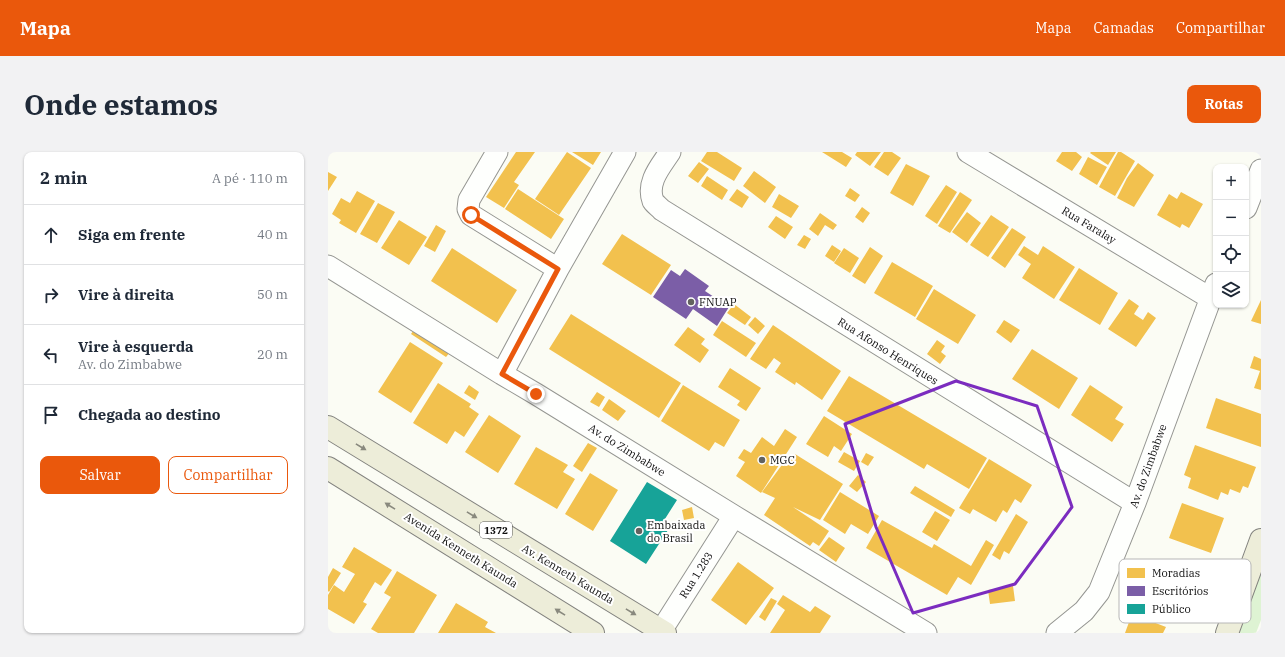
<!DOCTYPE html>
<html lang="pt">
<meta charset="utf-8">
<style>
:root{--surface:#fff;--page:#f2f2f3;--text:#1f2937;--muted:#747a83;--line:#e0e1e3;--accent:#ea580c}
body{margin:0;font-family:"IBM Plex Serif",serif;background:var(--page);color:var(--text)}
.controls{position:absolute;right:12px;top:12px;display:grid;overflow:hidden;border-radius:8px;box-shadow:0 1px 3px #0004}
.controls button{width:36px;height:36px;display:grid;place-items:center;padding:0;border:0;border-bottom:1px solid var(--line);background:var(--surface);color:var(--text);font:20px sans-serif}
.stop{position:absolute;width:12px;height:12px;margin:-9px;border:3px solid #ea580c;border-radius:50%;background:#fff}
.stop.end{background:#ea580c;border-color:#fff;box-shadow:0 1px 4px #0008}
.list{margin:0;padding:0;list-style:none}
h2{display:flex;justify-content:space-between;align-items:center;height:52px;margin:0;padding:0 16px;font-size:17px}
h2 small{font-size:13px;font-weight:400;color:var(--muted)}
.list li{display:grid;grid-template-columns:26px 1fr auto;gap:12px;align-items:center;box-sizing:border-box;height:60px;padding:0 16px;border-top:1px solid var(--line)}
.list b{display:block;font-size:15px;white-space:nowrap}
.list p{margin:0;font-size:13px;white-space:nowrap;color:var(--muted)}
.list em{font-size:13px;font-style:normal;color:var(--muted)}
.actions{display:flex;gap:8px;padding:12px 16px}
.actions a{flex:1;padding:9px 0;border:1px solid var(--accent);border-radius:8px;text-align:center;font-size:14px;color:var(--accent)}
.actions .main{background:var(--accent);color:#fff}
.icon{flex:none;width:22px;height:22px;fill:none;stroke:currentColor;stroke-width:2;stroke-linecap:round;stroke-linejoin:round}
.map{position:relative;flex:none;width:933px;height:481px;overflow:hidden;border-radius:8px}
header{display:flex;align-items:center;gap:24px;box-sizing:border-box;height:56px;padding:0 20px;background:var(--accent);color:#fff}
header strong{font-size:19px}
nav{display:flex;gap:22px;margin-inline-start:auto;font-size:14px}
.intro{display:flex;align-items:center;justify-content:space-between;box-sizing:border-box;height:96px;padding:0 24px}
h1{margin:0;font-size:28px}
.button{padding:10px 18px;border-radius:8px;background:var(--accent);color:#fff;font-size:14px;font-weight:700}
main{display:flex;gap:24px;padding:0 24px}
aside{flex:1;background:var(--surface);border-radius:8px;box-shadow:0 1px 3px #0004}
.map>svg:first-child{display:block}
</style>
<header>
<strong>Mapa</strong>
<nav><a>Mapa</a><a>Camadas</a><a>Compartilhar</a></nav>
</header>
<div class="intro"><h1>Onde estamos</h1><a class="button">Rotas</a></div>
<main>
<aside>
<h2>2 min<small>A pé · 110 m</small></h2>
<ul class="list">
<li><svg class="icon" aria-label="ahead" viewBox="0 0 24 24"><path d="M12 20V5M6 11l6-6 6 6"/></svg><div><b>Siga em frente</b></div><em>40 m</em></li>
<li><svg class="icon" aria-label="right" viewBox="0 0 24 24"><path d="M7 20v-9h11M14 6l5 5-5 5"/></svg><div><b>Vire à direita</b></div><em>50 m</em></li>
<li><svg class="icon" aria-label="left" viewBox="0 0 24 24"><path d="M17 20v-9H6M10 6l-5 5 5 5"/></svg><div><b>Vire à esquerda</b><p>Av. do Zimbabwe</p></div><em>20 m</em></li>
<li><svg class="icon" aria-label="arrive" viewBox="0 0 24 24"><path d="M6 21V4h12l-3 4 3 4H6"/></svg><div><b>Chegada ao destino</b></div></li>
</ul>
<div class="actions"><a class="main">Salvar</a><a>Compartilhar</a></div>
</aside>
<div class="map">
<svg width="933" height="481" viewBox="0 0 933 481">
<rect width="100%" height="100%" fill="#fbfcf4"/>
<path fill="#def3d3" d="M933 415V468L928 481H909Z"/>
<path fill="#f2c14e" d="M188 0H207L186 30 191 33 176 56 158 45Z
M239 0 263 16 231 63 207 47Z
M244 0H273L265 13Z
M379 0H389L414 16 406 29 373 9Z
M494 0H514L524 6 518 15Z
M529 0H553L542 14 527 3Z
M556 0H564L573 6 560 24 546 15Z
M734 0H748L754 5 744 19 728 9Z
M763 0H788L780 13 762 1Z
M790 0H793L807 9 787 44 771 35Z
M760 5 779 15 769 33 751 22Z
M371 10 381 17 370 31 360 24Z
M810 11 826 23 806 55 789 46 799 26Z
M578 12 602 24 585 54 562 41Z
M426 19 448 35 437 51 415 34Z
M0 20 9 25 0 39Z
M379 24 400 38 394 48 373 34Z
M618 33 629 40 609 72 597 64Z
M522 36 532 43 527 50 517 44Z
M190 37 236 67 223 87 177 57Z
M409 37 421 45 414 56 401 48Z
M29 39 47 49 28 81 11 71 13 68 4 62 13 46 22 51Z
M632 40 644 48 622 81 610 74Z
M853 40 875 52 861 76 854 72 852 76 829 63 841 42 849 47Z
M451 42 471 54 463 66 444 55Z
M50 51 67 60 49 91 32 82Z
M534 55 542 61 535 71 527 65Z
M639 60 653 71 639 91 624 80Z
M492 61 509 73 505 78 497 73 490 84 481 77Z
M663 63 681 75 660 105 642 93Z
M448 64 465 75 457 87 440 75Z
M71 68 99 85 81 113 53 96Z
M108 73 118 79 107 100 96 94Z
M684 76 698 85 677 116 663 106Z
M294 82 343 113 323 143 274 112Z
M476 83 483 87 477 97 469 93Z
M504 93 513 99 506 110 497 104Z
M696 94 710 103 715 94 747 115 726 147 694 126 703 112 690 103Z
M542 95 555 104 537 132 524 124Z
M124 96 189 138 169 171 103 129Z
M516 96 531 106 522 121 506 111Z
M564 110 605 134 587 165 546 141Z
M751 116 790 141 772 173 731 148Z
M606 137 648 163 630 192 588 167Z
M801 147 811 154 806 162 815 168 820 160 828 166 808 195 780 177Z
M933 148V172L923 169Z
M406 152 423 165 417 173 399 161Z
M243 162 353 231 331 266 221 197Z
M427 165 437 174 430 182 420 173Z
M676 168 692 178 683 191 668 180Z
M394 169 428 191 418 205 385 183Z
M445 173 513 219 494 248 468 230 467 233 447 220 453 211 446 206 438 217 422 207Z
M88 175 123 199 118 205 83 182Z
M360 175 377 187 373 192 381 198 372 211 346 193Z
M609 188 617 194 613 200 618 204 612 212 599 202Z
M82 190 115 211 83 261 50 240Z
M704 197 750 226 731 257 684 227Z
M926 204 933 207V238L926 236 932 219 922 216Z
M402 216 433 236 418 259 409 253 412 249 390 235Z
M521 224 659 306 641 337 599 312 596 317 499 259Z
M110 231 143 252 141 255 151 262 136 285 127 279 119 292 85 271Z
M141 233 151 240 147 248 136 241Z
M355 233 412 268 396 295 387 290 381 299 333 269Z
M762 233 795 255 787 267 796 272 784 290 743 263Z
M269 240 277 245 271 255 262 250Z
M888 246 933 262V295L878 276Z
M281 247 298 259 290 269 274 258Z
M161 263 193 284 170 321 137 300Z
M496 264 524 282 513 299 506 294 500 305 478 292Z
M457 277 469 285 433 341 408 324 417 310 410 306 416 297 423 301 434 285 446 294Z
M260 291 269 296 254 320 245 314Z
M867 293 928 315 920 336 915 334 912 341 902 337 900 343 893 340 890 348 860 336 863 326 856 323Z
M208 295 240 313 235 320 247 327 229 357 186 332Z
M516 300 532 309 526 319 510 310Z
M538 301 546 305 540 314 533 310Z
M467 302 515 332 492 368 465 355 501 379 491 394 485 390 482 394 436 363 447 346 434 340 459 306 463 308Z
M661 307 704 333 693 351 687 347 679 361 675 358 668 370 645 357 642 362 631 356Z
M262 321 290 338 265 379 237 362Z
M530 323 538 330 529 340 521 334Z
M587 334 627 358 623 365 582 341Z
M512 340 551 364 540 382 523 372 517 382 495 368Z
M854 351 896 366 883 401 841 386Z
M364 355 366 366 356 368 354 358Z
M607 359 622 368 609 389 594 380Z
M688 362 700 370 681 402 676 399 672 408 664 403Z
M554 368 604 396 606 392 643 414 658 388 666 393 643 433 630 425 619 443 538 396Z
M501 385 517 396 508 410 491 398Z
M26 395 64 418 53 434 47 430 35 450 39 452 26 472 0 457V443L6 433 16 440 27 422 14 415Z
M410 410 446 436 418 473 383 448Z
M5 416 13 421 1 440 0 439V425Z
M69 419 109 443 86 481H50L43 477 63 445 56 441Z
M685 434 687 449 662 452 660 438Z
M455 443 482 460 487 454 503 464 492 481H442L457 458 449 452Z
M443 446 449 449 437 469 431 465Z
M128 451 160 470 157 475 168 481H110Z
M804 462 838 475 835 481H797Z"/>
<path fill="#7b5ea7" d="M357 117 381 134 377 139 401 155 389 174 365 157 358 167 325 145 343 118 352 124Z"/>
<path fill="#17a398" d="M319 330 349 348 335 370 342 375 318 412 282 389Z"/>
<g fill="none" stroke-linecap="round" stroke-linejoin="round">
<defs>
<path id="minor" d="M169 0 141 48 140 57 143 63 230 117
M342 0C333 14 318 30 325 49 327 52 331 55 334 58L807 351
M640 0 882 146
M918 56 933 18
M0 114 174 222 208 242 406 364 598 481
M174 222 230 117 297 0
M330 481 333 479 406 364
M729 481 756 459 771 440 807 351 888 132"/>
<path id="major" d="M0 275 337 481
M0 316 265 481
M899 481 933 388"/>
</defs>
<use href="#minor" stroke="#959692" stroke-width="23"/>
<use href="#major" stroke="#83837f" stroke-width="24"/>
<use href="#minor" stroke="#fefffd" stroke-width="21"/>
<use href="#major" stroke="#ededd9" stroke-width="22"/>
</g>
<defs><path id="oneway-solid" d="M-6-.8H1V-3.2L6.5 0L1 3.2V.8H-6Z"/></defs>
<g fill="#89897e">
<use href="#oneway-solid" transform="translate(33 295) rotate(31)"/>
<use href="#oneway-solid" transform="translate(62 354) rotate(-148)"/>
<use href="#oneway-solid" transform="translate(144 363) rotate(31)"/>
<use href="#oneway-solid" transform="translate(232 460) rotate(-148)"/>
<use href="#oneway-solid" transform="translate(303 460) rotate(31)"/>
</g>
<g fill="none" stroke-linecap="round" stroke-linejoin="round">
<path stroke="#ea580c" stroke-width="5" d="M143 63 230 117 174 222 208 242"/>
</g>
<path fill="none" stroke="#7b2cbf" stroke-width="3" stroke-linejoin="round" d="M628 229 709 254 744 355 687 432 585 461 548 375 517 272Z"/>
<g fill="#62625f" stroke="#fff" stroke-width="1.5">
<circle cx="363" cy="150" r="4"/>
<circle cx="434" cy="308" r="4"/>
<circle cx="311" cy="379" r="4"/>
</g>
<g text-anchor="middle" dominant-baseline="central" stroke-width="4" stroke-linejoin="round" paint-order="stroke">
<rect fill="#fff" stroke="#575757" stroke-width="1" x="152" y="370" width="32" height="16" rx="3"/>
<g font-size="10" font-weight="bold" fill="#0f0f0f">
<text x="168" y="378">1372</text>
</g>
<g font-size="11" fill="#0f0f0f" stroke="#fff">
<text transform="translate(761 73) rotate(31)">Rua Faralay</text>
<text transform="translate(560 199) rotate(32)">Rua Afonso Henriques</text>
<text transform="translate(299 298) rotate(32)">Av. do Zimbabwe</text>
<text transform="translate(820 314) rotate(-70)">Av. do Zimbabwe</text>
<text transform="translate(133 398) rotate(32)">Avenida Kenneth Kaunda</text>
<text transform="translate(240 422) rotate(31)">Av. Kenneth Kaunda</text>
<text transform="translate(368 423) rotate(-58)">Rua 1.283</text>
</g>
<g font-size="11" fill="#0f0f0f" stroke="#fff" text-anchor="start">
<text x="371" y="150">FNUAP</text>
<text x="442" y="308">MGC</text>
<text x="319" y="373">Embaixada<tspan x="319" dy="13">do Brasil</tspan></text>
</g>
</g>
<rect x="791" y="407" width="132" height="64" rx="6" fill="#fff" stroke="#b7b7b7" stroke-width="1"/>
<rect x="799" y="416" width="18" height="10" fill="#f2c14e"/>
<rect x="799" y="434" width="18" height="10" fill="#7b5ea7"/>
<rect x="799" y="452" width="18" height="10" fill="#17a398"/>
<g font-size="11" fill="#0f0f0f">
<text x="824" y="425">Moradias</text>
<text x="824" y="443">Escritórios</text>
<text x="824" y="461">Público</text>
</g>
</svg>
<div class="controls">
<button>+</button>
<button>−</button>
<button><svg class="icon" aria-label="locate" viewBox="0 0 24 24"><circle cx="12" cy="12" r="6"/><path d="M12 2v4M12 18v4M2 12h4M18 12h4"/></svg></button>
<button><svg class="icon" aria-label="layers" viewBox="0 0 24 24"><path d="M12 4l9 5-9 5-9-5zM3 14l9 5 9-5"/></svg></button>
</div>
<div class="stop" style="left:143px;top:63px"></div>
<div class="stop end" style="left:208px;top:242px"></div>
</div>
</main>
